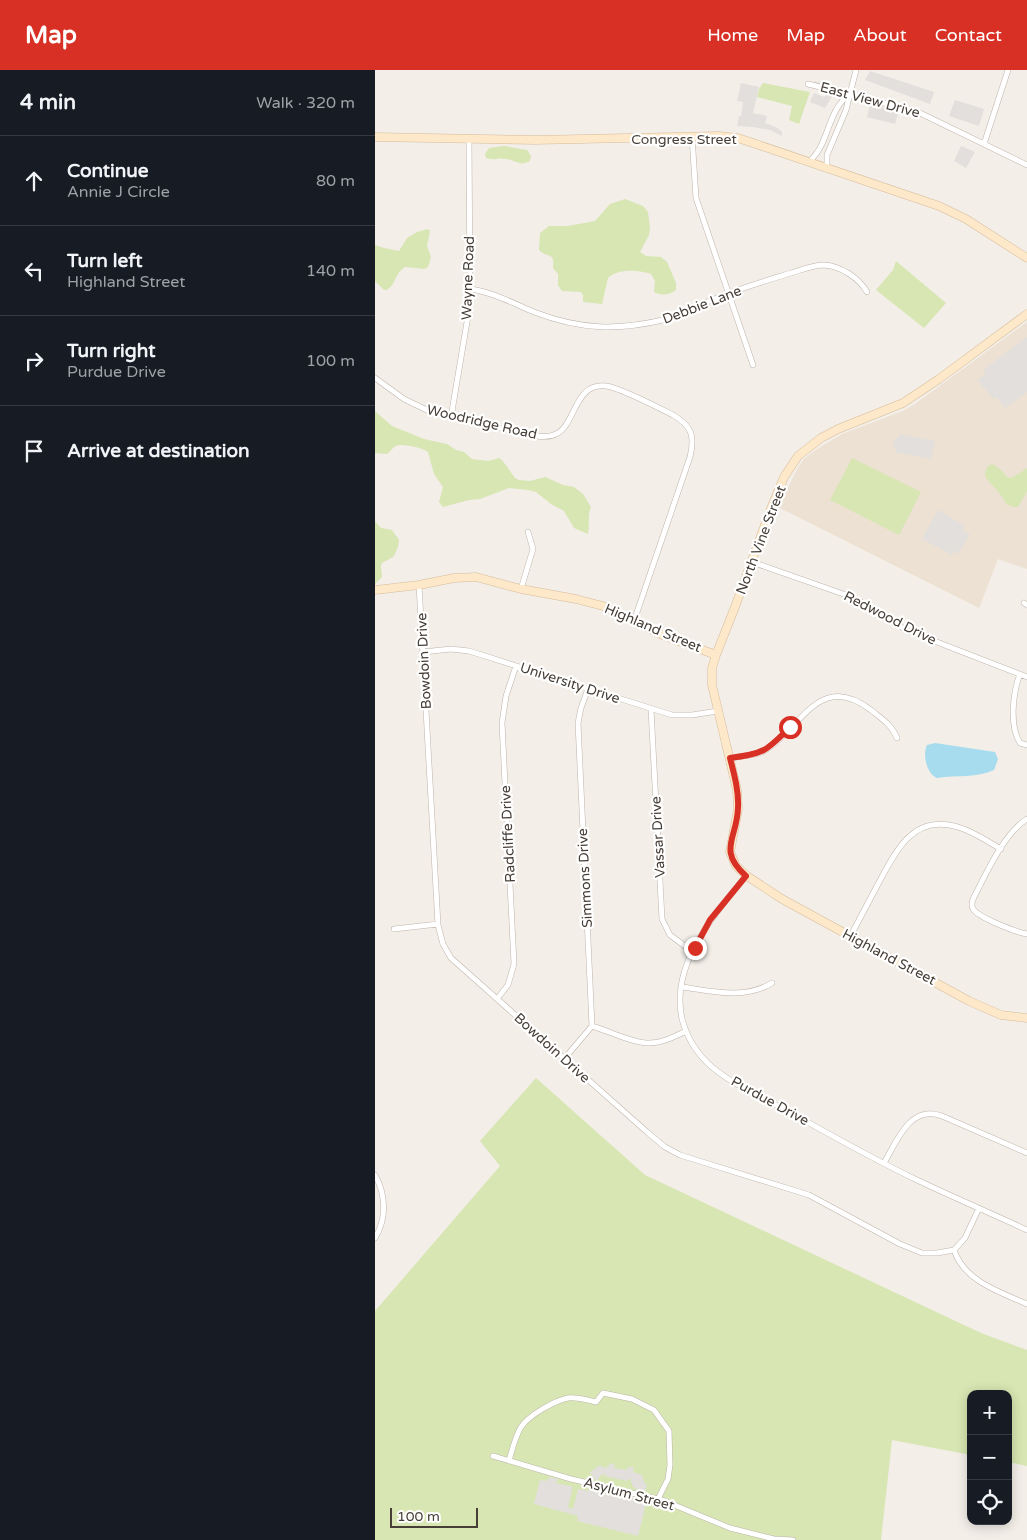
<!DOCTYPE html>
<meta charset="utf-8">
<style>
:root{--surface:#171b24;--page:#242831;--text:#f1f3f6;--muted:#9ea1a6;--line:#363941;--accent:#d93025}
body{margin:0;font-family:"Varela Round",sans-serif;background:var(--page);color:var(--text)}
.controls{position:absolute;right:15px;bottom:15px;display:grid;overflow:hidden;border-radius:10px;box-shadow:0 2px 12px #0003}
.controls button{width:45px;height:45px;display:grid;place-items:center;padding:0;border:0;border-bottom:1px solid var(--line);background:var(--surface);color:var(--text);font:25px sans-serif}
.scale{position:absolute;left:15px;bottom:12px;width:88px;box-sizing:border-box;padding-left:5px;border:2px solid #463e37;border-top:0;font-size:14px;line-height:18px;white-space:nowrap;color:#463e37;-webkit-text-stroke:4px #fff;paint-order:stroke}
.stop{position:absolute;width:15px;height:15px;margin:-11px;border:4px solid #d93025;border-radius:50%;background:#fff}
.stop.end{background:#d93025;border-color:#fff;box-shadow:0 1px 5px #0008}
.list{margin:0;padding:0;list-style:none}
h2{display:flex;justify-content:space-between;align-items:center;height:65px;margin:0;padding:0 20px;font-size:21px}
h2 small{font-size:16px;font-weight:400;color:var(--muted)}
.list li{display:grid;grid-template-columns:32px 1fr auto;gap:15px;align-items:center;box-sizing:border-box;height:90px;padding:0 20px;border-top:1px solid var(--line)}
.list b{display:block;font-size:19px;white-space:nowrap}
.list p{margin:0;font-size:16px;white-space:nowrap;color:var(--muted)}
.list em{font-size:16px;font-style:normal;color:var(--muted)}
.icon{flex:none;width:28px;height:28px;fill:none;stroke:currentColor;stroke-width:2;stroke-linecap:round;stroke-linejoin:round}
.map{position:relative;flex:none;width:652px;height:1470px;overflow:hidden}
header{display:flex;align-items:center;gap:30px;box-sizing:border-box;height:70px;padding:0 25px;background:var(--accent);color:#fff}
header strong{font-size:24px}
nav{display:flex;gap:28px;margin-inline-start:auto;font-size:18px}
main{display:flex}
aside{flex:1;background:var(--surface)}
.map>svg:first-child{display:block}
</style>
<header>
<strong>Map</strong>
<nav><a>Home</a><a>Map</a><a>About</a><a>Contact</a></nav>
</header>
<main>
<aside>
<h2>4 min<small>Walk · 320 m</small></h2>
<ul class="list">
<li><svg class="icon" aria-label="ahead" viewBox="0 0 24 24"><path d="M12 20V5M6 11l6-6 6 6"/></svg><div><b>Continue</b><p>Annie J Circle</p></div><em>80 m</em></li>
<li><svg class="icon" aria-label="left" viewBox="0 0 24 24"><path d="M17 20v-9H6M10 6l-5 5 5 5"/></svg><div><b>Turn left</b><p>Highland Street</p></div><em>140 m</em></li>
<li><svg class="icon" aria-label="right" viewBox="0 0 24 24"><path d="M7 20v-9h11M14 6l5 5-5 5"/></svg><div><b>Turn right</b><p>Purdue Drive</p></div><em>100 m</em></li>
<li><svg class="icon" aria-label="arrive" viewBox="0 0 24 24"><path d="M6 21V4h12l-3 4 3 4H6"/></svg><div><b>Arrive at destination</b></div></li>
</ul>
</aside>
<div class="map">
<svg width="652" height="1470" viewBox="0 0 652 1470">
<rect width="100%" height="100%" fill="#f3eee8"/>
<path fill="#ece1d2" d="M652 252V499L623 489 604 538 403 437 423 398 429 389 442 379 467 364 528 341 540 334Z"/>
<path fill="#d7e6b2" d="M388 13 435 22 424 54 414 50 417 36 382 27 384 19Z
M129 76 152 80 156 86 155 91C145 97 140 90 131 89 124 87 118 91 111 88L110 84 114 78Z
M250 129 268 136 273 142 275 157 274 165 265 182 271 186 286 187 292 192 301 213V220C295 225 285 226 279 222L280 211 276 204C265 200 242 198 233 208L227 234 208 232V225L206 222 187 221 183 215V204L178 198C180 181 173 189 164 180L165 163 174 156H193L220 151 235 134Z
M53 159 55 161 52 176 56 187 53 197 49 199 30 197C19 204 22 213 12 220H9L0 211V175L9 178 24 181 32 168 42 162Z
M521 191 571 233 549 258 501 220 518 200Z
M0 341 17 356 49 369 72 374 81 380 89 382 97 389 113 391 124 388 127 390 140 408 144 410 155 411 170 407 188 415 199 417 208 424 216 437C212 446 215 455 213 464L199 458 189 441 176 434 161 422 153 420 134 418 105 429 94 430 68 437 64 432 68 417 59 404 53 382C48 378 27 373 21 376 18 377 15 382 12 384L0 383Z
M477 388 546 422 524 465 455 430Z
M617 394C637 404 626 417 652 398V421L643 437H639L631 434C627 423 617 417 610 406 610 400 612 396 617 394Z
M0 451 6 458 17 460 24 470 23 477 20 484 18 487 7 493 6 496 7 507 0 514Z
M161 1008 270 1105 606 1263 652 1280V1396L633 1392V1324H596V1385L517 1370 506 1470H0V1241L125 1096 105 1071Z"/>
<path fill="#e2dfdc" d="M495 1 559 22 555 34 490 10Z
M439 11 462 18 450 38 435 32 439 23 449 27 451 25 446 20 437 18Z
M366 13 384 17 378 43 392 46 390 53 401 57 407 62V66L395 60 378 57 362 56 364 46H366L368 32 362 31Z
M580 30 609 39 604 56 574 46Z
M495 34 524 40 520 54 492 47Z
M586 76 600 82 591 98 579 91Z
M652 267V322L630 338 621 327 618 329 603 310 611 304 608 300Z
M524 364 560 371 556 389 520 382 521 377H518L520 368H523Z
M563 440 589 455 587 460 595 464 584 483 580 481 577 485 547 469Z
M235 1393 240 1395 239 1398 251 1400 253 1397H259L258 1402 267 1405 269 1412 272 1415 269 1424 258 1417 255 1408 252 1411 229 1406 231 1403 225 1406 223 1410 213 1408 218 1405 214 1403 225 1395 229 1398 233 1397Z
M174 1407 183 1409 181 1413 198 1417 193 1437 198 1439 203 1419 213 1421 216 1414 222 1415 220 1422 252 1430 254 1425 262 1427 260 1431 271 1434 263 1466 202 1451 203 1446 159 1434 165 1410 172 1411Z"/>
<path fill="#a6dcee" d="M560 673 620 682 623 689 619 700C602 708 582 705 562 708 552 704 547 685 552 675Z"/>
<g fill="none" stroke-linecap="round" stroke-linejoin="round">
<defs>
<path id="street" d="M433 14 541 41 652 95
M317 66 321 128 378 295
M609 74 633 0
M434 92C439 87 443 82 446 76 453 62 460 31 475 25
M452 98V85L471 40 481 0
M95 219C117 222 138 233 159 242 206 260 243 261 292 249 308 245 322 236 337 230 362 219 390 211 416 203 426 200 438 195 449 195 466 196 484 208 492 222
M0 308 29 329 58 343 162 366C168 367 175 367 181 364 201 355 199 312 231 316 246 318 284 338 298 345 317 356 320 366 315 387L259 551
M76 347 93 246 95 229 94 68
M377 492 474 526 492 535 531 560 652 607
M44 515 63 855 68 874 76 888 272 1062 290 1077 305 1085 434 1125 525 1174 547 1183H562L579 1180 590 1168 604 1138
M146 519 158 479 153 462
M649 533 652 535
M48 582 76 579 94 581 297 645H317L343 641
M645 604C638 622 634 655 645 673L652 675
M276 639 287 849 295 865 318 882
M355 688C366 686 379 686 389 681 427 659 443 600 496 640 507 649 517 655 522 668
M652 749C629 763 611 804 599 827 597 831 596 835 598 839 604 848 641 862 652 864
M371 806C339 845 295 894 307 949 312 968 322 984 337 997 358 1015 393 1030 418 1044 459 1067 500 1090 542 1110 578 1127 615 1143 652 1160
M19 859 63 854
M475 867C484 850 493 833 502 816 518 787 534 748 574 755 593 758 610 770 626 779
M307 917C337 921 369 930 397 913
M122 929 133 915 139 894 127 653 131 626 141 596
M217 956C234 961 257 973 274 973 287 973 299 967 311 961
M189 989 217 956 203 653 206 638 213 619
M509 1093C522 1071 535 1034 567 1046L652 1083
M0 1105C11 1125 12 1148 0 1168
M579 1180C589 1211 625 1222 652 1234
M118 1386 196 1409 287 1430 355 1458 399 1469 418 1470
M134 1391C137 1380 140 1367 146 1357 154 1345 179 1331 193 1328 202 1327 212 1330 221 1332L228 1323 257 1329 279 1340 294 1361 295 1395 293 1409 283 1429"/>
<path id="secondary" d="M0 67 160 70 344 66 363 68 564 136 591 149 652 188
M0 520 44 515 79 508 101 507 146 519 201 529 228 536 285 564 341 585 337 598V615L362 720 363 739 355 782 361 796 372 806 407 829 594 931 626 945 652 948
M341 585 360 537 395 441 409 407 423 386 446 368 463 359 528 333 564 309 652 244"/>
</defs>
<use href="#street" stroke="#beb4ab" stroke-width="6"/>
<use href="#secondary" stroke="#d5bc9c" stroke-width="9"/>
<use href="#street" stroke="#fff" stroke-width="5"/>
<use href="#secondary" stroke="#fde8c9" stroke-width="8"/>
</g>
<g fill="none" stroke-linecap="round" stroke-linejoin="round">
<path stroke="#d93025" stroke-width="6" d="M320 878 335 850 371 806C342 780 362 769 363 738 364 721 359 704 355 688 388 684 392 681 415 657"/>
</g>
<g text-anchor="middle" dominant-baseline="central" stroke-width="4.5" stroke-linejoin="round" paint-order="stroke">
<g font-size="14" fill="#463e37" stroke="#fff">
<text transform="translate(495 30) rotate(15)">East View Drive</text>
<text x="309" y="69">Congress Street</text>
<text transform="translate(93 208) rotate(-88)">Wayne Road</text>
<text transform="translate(327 235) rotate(-21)">Debbie Lane</text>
<text transform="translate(107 352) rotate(13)">Woodridge Road</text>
<text transform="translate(386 470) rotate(-69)">North Vine Street</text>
<text transform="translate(515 548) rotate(27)">Redwood Drive</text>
<text transform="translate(278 558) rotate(23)">Highland Street</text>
<text transform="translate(49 591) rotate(-93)">Bowdoin Drive</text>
<text transform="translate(195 613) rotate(18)">University Drive</text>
<text transform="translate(133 764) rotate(-93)">Radcliffe Drive</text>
<text transform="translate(283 767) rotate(-93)">Vassar Drive</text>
<text transform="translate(210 808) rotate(-93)">Simmons Drive</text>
<text transform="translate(514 887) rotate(28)">Highland Street</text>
<text transform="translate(177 978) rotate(42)">Bowdoin Drive</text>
<text transform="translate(395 1031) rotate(29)">Purdue Drive</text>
<text transform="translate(254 1424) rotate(15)">Asylum Street</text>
</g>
</g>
</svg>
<div class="controls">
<button>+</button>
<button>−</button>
<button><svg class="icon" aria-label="locate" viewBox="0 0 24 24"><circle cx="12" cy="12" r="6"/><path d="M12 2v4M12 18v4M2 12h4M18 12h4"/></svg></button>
</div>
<div class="scale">100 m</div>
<div class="stop" style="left:415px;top:657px"></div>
<div class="stop end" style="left:320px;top:878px"></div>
</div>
</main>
